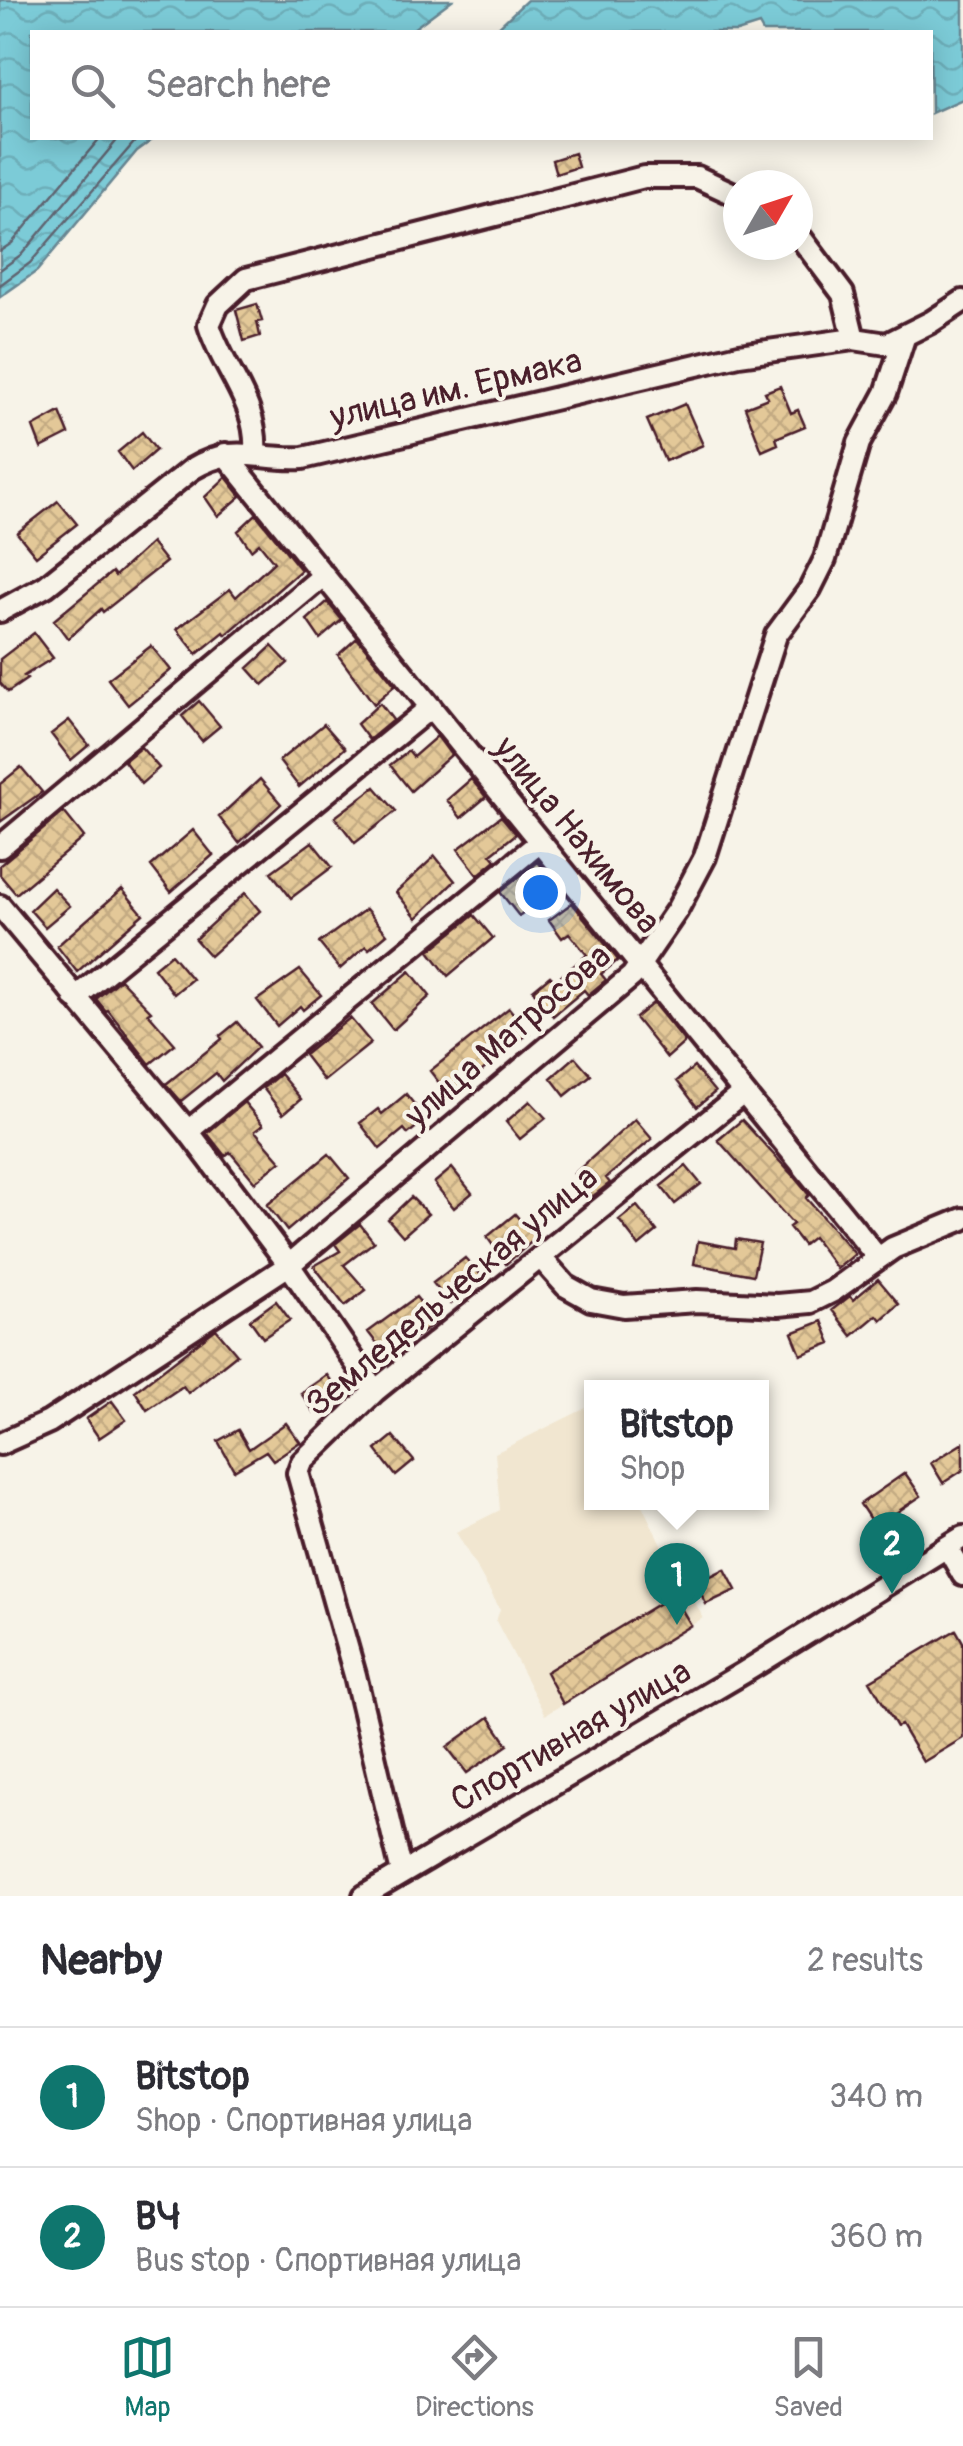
<!DOCTYPE html>
<meta charset="utf-8">
<style>
:root{--surface:#fff;--page:#f2f2f3;--text:#2b2b33;--muted:#7c7c81;--line:#e1e1e2;--accent:#0f766e}
body{margin:0;font-family:Pangolin,sans-serif;background:var(--page);color:var(--text)}
.compass{position:absolute;left:723px;top:170px;width:90px;height:90px;border-radius:50%;background:var(--surface);box-shadow:0 5px 25px #0003;rotate:51deg}
.you{position:absolute;left:540px;top:892px;width:35px;height:35px;margin:-25px;border:8px solid #fff;border-radius:50%;background:#1a73e8;box-shadow:0 0 0 15px #1a73e833}
.badge{display:grid;place-items:center;width:65px;height:65px;border-radius:50%;background:var(--accent);color:#fff;font-size:32px;font-weight:700}
.pin{position:absolute;translate:-50% -82px;filter:drop-shadow(0 2px 5px #0008)}
.pin::after{content:'';position:absolute;top:52px;width:35px;height:30px;background:inherit;clip-path:polygon(0 0,100% 0,50% 100%)}
.popup{position:absolute;left:584px;top:1380px;width:185px;height:130px;box-sizing:border-box;display:grid;place-content:center;border-radius:0px;background:var(--surface);filter:drop-shadow(0 2px 8px #0005);font-size:32px;white-space:nowrap;color:var(--muted)}
.popup b{font-size:38px;color:var(--text)}
.popup::after{content:'';position:absolute;left:50%;top:100%;margin-left:-20px;border:20px solid transparent;border-top-color:var(--surface)}
.list{margin:0;padding:0;list-style:none}
h2{display:flex;justify-content:space-between;align-items:center;height:130px;margin:0;padding:0 40px;font-size:42px}
h2 small{font-size:32px;font-weight:400;color:var(--muted)}
.list li{display:grid;grid-template-columns:65px 1fr auto;gap:30px;align-items:center;box-sizing:border-box;height:140px;padding:0 40px;border-top:2px solid var(--line)}
.list b{display:block;font-size:38px;white-space:nowrap}
.list p{margin:0;font-size:32px;white-space:nowrap;color:var(--muted)}
.list em{font-size:32px;font-style:normal;color:var(--muted)}
.icon{flex:none;width:55px;height:55px;fill:none;stroke:currentColor;stroke-width:2;stroke-linecap:round;stroke-linejoin:round}
.map{position:relative;flex:none;width:963px;height:1896px;overflow:hidden}
.search{position:absolute;background:var(--surface);box-shadow:0 5px 25px #0003;left:30px;right:30px;top:30px;height:110px;display:flex;align-items:center;gap:25px;box-sizing:border-box;padding:0 35px;border-radius:0px;color:var(--muted);font-size:38px}
.sheet{height:410px;background:var(--surface)}
nav{display:flex;justify-content:space-around;align-items:center;box-sizing:border-box;height:140px;border-top:2px solid var(--line);background:var(--surface);font-size:28px;color:var(--muted)}
nav a{display:grid;justify-items:center;gap:5px}
nav .on{color:var(--accent)}
.map>svg:first-child{display:block}
</style>
<div class="map">
<svg width="963" height="1896" viewBox="0 0 963 1896">
<defs>
<pattern id="water-waves" width="16" height="10" patternUnits="userSpaceOnUse" patternTransform="scale(2.5)"><rect width="16" height="10" fill="#7ccbd7"/><path d="M0 5q4-4 8 0t8 0" fill="none" stroke="#6daeb9"/></pattern>
<pattern id="building-cross-hatch" width="8" height="8" patternUnits="userSpaceOnUse" patternTransform="scale(2.5)"><rect width="8" height="8" fill="#e3c898"/><path d="M0 0l8 8M0 8l8-8" fill="none" stroke="#c4ab83"/></pattern>
</defs>
<rect width="100%" height="100%" fill="#f7f3e8"/>
<filter id="ink" filterUnits="userSpaceOnUse"><feTurbulence type="fractalNoise" baseFrequency=".01" numOctaves="2"/><feDisplacementMap in="SourceGraphic" scale="20" xChannelSelector="R" yChannelSelector="G"/><feConvolveMatrix kernelMatrix="1 2 1 2 8 2 1 2 1" color-interpolation-filters="sRGB"/></filter>
<g filter="url(#ink)">
<path fill="#f1e6d0" d="M592 1405V1502L641 1503 675 1573 682 1576 703 1618 545 1715 496 1621 500 1609 456 1532 500 1510 495 1453Z"/>
<path fill="url(#water-waves)" stroke="#688692" stroke-width="2.5" d="M0 0H452L409 32H32V138H155L137 151 37 271 0 297Z
M527 0H963V99L931 113 930 32H763L759 25 737 32H493Z"/>
<g fill="none" stroke-linecap="round" stroke-linejoin="round">
<path stroke="#5e6470" stroke-width="2.5" d="M0 251 12 243 100 138
M0 270 22 254 119 138
M0 285 30 263 138 138"/>
</g>
<path fill="url(#building-cross-hatch)" stroke="#4a1f2b" stroke-width="2.5" d="M574 153 578 167 556 174 552 160Z
M257 304 262 321 257 322 260 336 244 341 236 310Z
M780 386 791 413 798 410 805 426 776 438 778 444 762 451 745 407 768 398 765 392Z
M685 404 703 445 665 461 647 420Z
M60 412 69 434 41 448 33 427Z
M142 432 156 450 132 471 118 452Z
M226 477 241 496 218 516 205 497Z
M58 501 77 524 36 556 17 533Z
M256 514 301 570 226 635 224 632 197 654 177 629 230 589 236 597 274 562 259 543 251 550 238 531Z
M151 543 166 562 103 612 101 609 68 639 54 620 112 572 115 576Z
M327 602 342 620 320 639 307 620Z
M34 633 53 658 24 676 27 679 8 692 0 683V659Z
M357 638 395 685 374 704 338 655Z
M151 646 171 670 128 705 108 679Z
M272 646 288 663 263 685 248 668Z
M199 701 220 726 202 741 182 716Z
M380 703 393 720 369 740 357 724Z
M69 720 89 745 71 760 51 734Z
M324 724 345 748 299 787 279 761Z
M437 736 451 755 411 791 390 765 408 751 413 757Z
M141 747 159 768 141 784 124 761Z
M21 767 42 792 0 822V784Z
M260 779 281 804 239 843 219 817Z
M471 779 486 797 461 818 447 800Z
M375 787 396 811 355 843 335 817Z
M64 812 84 837 16 894 0 875V865Z
M501 816 516 834 491 854 496 860 478 875 458 849Z
M193 830 213 855 171 892 151 866Z
M312 842 332 867 291 898 271 872Z
M435 856 455 881 417 918 396 892Z
M538 862 553 880 533 897 537 901 519 916 500 892Z
M53 888 70 906 45 927 30 910Z
M122 889 143 914 77 972 57 946Z
M245 893 260 911 210 956 195 939Z
M572 903 618 960 601 974 606 980 588 995 584 990 553 1016 533 990 550 976 555 981 587 955 569 933 562 938 549 920Z
M366 909 387 934 369 949 366 946 340 969 319 943Z
M474 915 493 938 448 976 429 951Z
M171 954 192 979 174 994 154 968Z
M300 970 321 995 303 1010 300 1006 277 1026 257 1000Z
M410 971 430 996 393 1030 372 1004Z
M120 979 151 1011 148 1013 175 1044 150 1064 108 1010 106 1011 96 999Z
M653 1003 685 1042 667 1058 635 1018Z
M509 1008 529 1033 450 1097 430 1071Z
M350 1018 371 1043 324 1081 304 1055Z
M237 1022 258 1047 222 1081 216 1073 181 1101 166 1084 222 1039 220 1036Z
M575 1057 591 1075 565 1096 551 1078Z
M694 1067 715 1092 697 1107 677 1081Z
M280 1074 301 1099 283 1114 263 1088Z
M406 1094 426 1119 408 1134 404 1129 380 1149 360 1123 378 1109 382 1114Z
M530 1101 546 1118 520 1139 506 1122Z
M244 1102 263 1125 255 1131 281 1161 255 1182 230 1152 225 1156 207 1133Z
M635 1119 652 1139 606 1178 610 1183 592 1197 574 1174Z
M742 1120 794 1177 809 1195 806 1198 855 1254 837 1269 813 1237 803 1245 789 1227 793 1224 718 1140Z
M329 1154 349 1178 287 1231 267 1205Z
M686 1166 701 1184 675 1204 661 1186Z
M452 1168 472 1193 454 1208 434 1183Z
M411 1197 428 1214 403 1236 388 1219Z
M637 1206 657 1231 639 1246 619 1220Z
M515 1214 536 1238 506 1264 487 1237Z
M360 1224 374 1242 344 1265 366 1290 345 1306 314 1266 340 1251 335 1244Z
M736 1239 760 1243 753 1275 694 1264 698 1241 735 1248Z
M465 1258 483 1277 450 1304 433 1283Z
M878 1279 899 1304 881 1320 877 1315 852 1336 832 1310 850 1296 853 1300Z
M416 1297 436 1322 388 1358 368 1332Z
M276 1301 290 1320 263 1338 250 1320Z
M822 1321 831 1343 801 1355 792 1333Z
M216 1329 237 1354 188 1393 183 1386 147 1410 135 1391Z
M327 1375 341 1394 314 1412 301 1393Z
M112 1401 126 1420 99 1438 86 1419Z
M286 1423 300 1442 273 1460 266 1451 234 1470 218 1441 238 1430 249 1449Z
M393 1436 414 1461 396 1476 376 1450Z
M963 1443V1470L943 1483 931 1463Z
M905 1473 921 1496 875 1527 860 1504Z
M725 1569 736 1590 706 1604 696 1583Z
M673 1595 691 1625 563 1704 546 1672Z
M956 1630 963 1642V1738L923 1762 901 1725 897 1727 870 1681Z
M489 1717 508 1745 467 1773 447 1747Z"/>
<g fill="none" stroke-linecap="round" stroke-linejoin="round">
<defs>
<path id="minor" d="M798 234 843 294 854 339
M225 454 878 1258
M255 454C259 403 223 371 209 325L218 305 246 279 644 177H697L738 196
M0 611 46 586 192 469C238 442 255 461 303 458L739 355 854 339 887 344 931 322 963 301
M0 847 324 575
M0 906 188 1131 289 1265 375 1391
M75 998 431 707
M188 1131 540 842
M541 1258 566 1286 591 1300 624 1306 697 1301 778 1305 811 1302 833 1291 893 1248 963 1219
M0 1444 49 1422 289 1265 632 976 677 910 705 857 776 635 810 589 825 559 859 443 886 393 905 335
M947 1547 963 1575
M402 1873 355 1675 298 1473 302 1462 375 1391 743 1093
M364 1896 743 1673 963 1537"/>
</defs>
<use href="#minor" stroke="#4a1f2b" stroke-width="28"/>
<use href="#minor" stroke="#f7f3e8" stroke-width="20"/>
</g>
</g>
<g text-anchor="middle" dominant-baseline="central" stroke-width="8" stroke-linejoin="round" paint-order="stroke">
<g font-size="35" fill="#4a1f2b" stroke="#f7f3e8">
<text transform="translate(456 389) rotate(-13)">улица им. Ермака</text>
<text transform="translate(577 835) rotate(51)">улица Нахимова</text>
<text transform="translate(508 1036) rotate(-41)">улица Матросова</text>
<text transform="translate(452 1291) rotate(-40)">Земледельческая улица</text>
<text transform="translate(571 1736) rotate(-30)">Спортивная улица</text>
</g>
</g>
</svg>
<svg class="compass" viewBox="-18 -18 36 36"><path d="M0-13l5 13h-10z" fill="#e53935"/><path d="M0 13l5-13h-10z" fill="#7c7c81"/></svg>
<div class="you"></div>
<div class="pin badge" style="left:677px;top:1625px">1</div>
<div class="popup"><b>Bitstop</b>Shop</div>
<div class="pin badge" style="left:892px;top:1594px">2</div>
<div class="search"><svg class="icon" aria-label="search" viewBox="0 0 24 24"><circle cx="10" cy="10" r="6"/><path d="M15 15l6 6"/></svg>Search here</div>
</div>
<section class="sheet">
<h2>Nearby<small>2 results</small></h2>
<ul class="list">
<li><span class="badge">1</span><div><b>Bitstop</b><p>Shop · Спортивная улица</p></div><em>340 m</em></li>
<li><span class="badge">2</span><div><b>ВЧ</b><p>Bus stop · Спортивная улица</p></div><em>360 m</em></li>
</ul>
</section>
<nav>
<a class="on"><svg class="icon" aria-label="map" viewBox="0 0 24 24"><path d="M3 6l6-2 6 2 6-2v14l-6 2-6-2-6 2zM9 4v14M15 6v14"/></svg>Map</a>
<a><svg class="icon" aria-label="directions" viewBox="0 0 24 24"><path d="M12 3l9 9-9 9-9-9zM9 14v-3h6M13 9l2 2-2 2"/></svg>Directions</a>
<a><svg class="icon" aria-label="saved" viewBox="0 0 24 24"><path d="M7 4h10v16l-5-4-5 4z"/></svg>Saved</a>
</nav>
